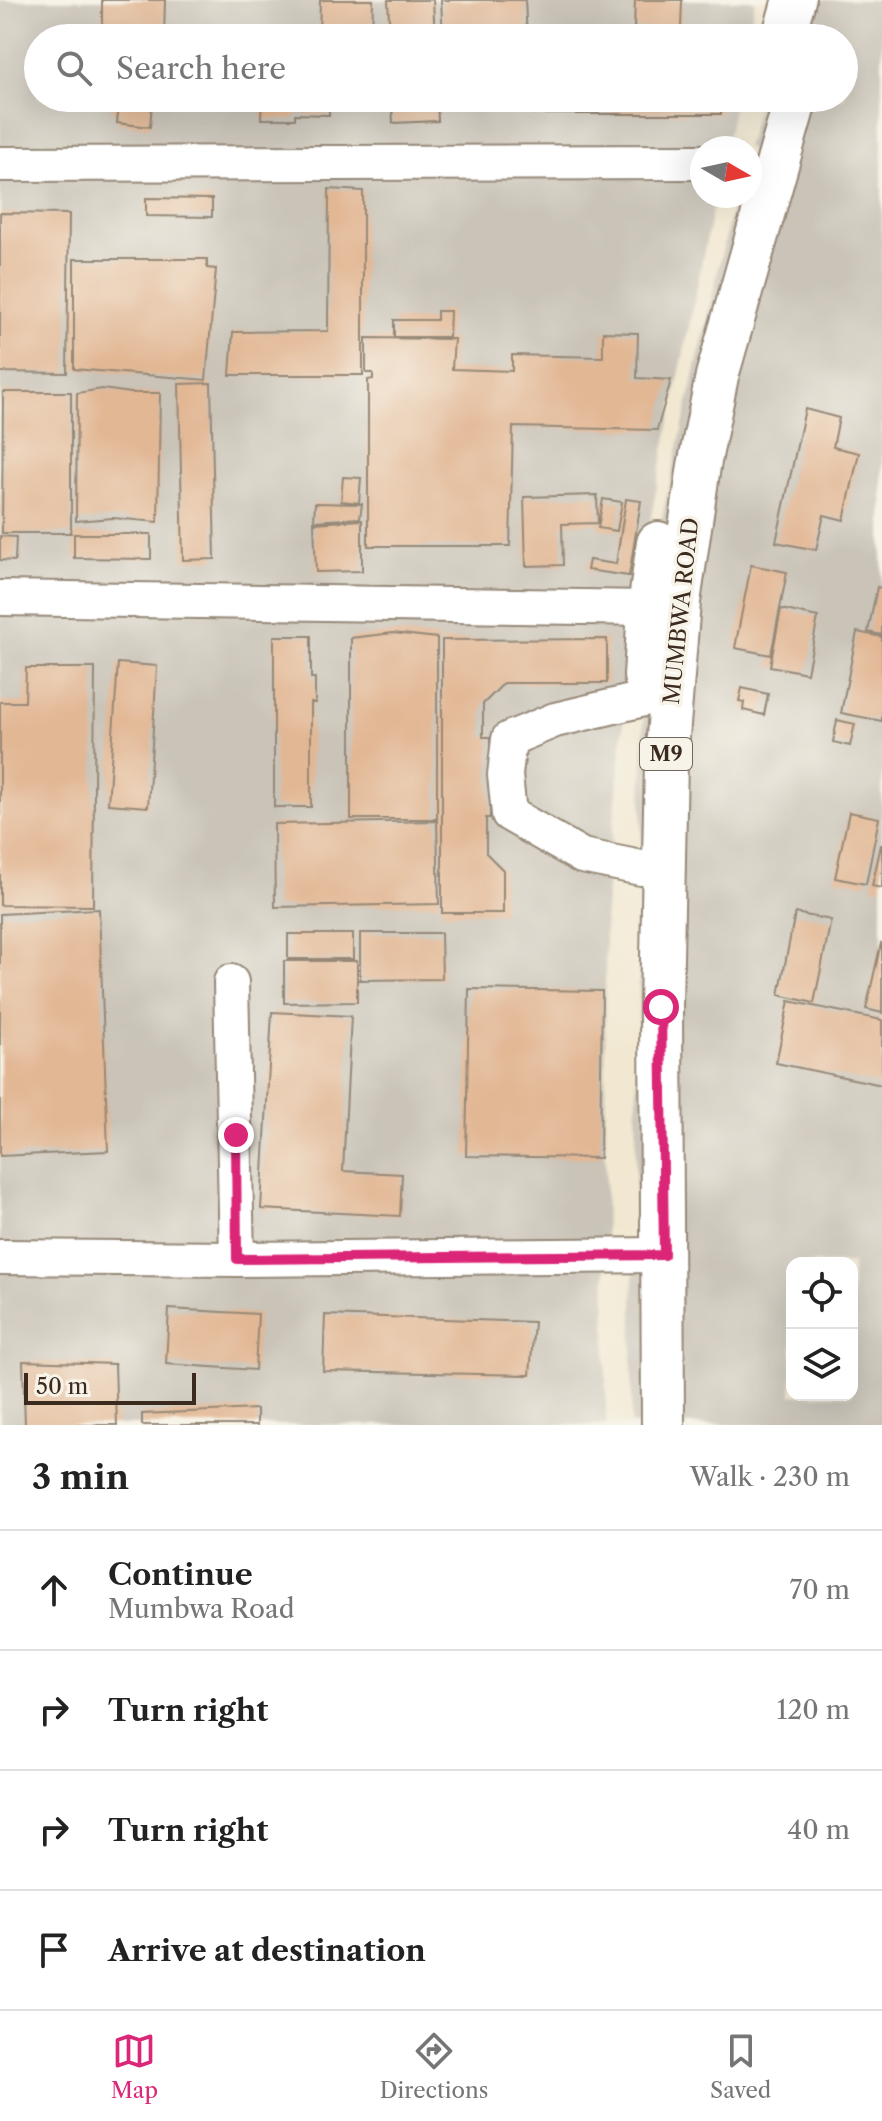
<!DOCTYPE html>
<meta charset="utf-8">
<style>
:root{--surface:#fff;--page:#f6f6f6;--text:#222;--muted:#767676;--line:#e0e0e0;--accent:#db2777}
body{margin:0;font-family:"Libre Caslon Text",serif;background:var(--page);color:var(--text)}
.controls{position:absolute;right:24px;bottom:24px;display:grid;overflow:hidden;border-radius:16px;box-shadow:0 8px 32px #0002}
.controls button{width:72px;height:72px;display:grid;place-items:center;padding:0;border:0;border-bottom:2px solid var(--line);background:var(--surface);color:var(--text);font:40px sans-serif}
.compass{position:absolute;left:690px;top:136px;width:72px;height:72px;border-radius:50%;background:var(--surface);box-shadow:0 8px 32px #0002;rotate:99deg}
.scale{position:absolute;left:24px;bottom:20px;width:172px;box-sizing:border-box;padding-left:8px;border:4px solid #3b2a1e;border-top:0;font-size:22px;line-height:28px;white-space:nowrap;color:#3b2a1e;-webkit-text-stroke:6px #f7f3e8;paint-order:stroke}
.stop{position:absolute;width:24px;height:24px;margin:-18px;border:6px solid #db2777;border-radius:50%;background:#fff}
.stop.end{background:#db2777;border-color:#fff;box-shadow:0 2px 8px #0008}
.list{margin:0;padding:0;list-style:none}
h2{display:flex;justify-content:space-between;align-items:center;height:104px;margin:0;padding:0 32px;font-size:34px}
h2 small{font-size:26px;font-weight:400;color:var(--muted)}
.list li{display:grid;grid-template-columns:52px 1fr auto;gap:24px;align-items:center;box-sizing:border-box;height:120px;padding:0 32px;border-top:2px solid var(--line)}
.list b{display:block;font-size:30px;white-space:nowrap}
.list p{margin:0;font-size:26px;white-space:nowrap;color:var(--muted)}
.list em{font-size:26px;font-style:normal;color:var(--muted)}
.icon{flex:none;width:44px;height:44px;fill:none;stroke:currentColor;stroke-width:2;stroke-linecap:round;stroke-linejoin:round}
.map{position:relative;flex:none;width:882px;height:1425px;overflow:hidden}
.search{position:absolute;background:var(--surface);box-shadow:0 8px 32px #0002;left:24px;right:24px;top:24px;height:88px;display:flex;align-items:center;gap:20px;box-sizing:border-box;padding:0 28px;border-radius:44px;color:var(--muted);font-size:30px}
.sheet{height:584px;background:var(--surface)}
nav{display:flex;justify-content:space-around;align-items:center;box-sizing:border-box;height:112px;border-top:2px solid var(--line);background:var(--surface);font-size:22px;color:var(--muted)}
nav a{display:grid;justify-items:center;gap:4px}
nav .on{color:var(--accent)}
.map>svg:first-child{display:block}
</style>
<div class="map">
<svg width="882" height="1425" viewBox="0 0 882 1425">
<rect width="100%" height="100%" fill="#f7f3e8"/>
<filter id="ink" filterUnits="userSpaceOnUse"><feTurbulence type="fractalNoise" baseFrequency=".0125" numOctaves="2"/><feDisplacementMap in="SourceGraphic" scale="16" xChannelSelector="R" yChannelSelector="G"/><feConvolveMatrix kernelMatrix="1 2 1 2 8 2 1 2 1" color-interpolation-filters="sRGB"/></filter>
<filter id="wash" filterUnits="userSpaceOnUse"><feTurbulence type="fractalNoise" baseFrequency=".006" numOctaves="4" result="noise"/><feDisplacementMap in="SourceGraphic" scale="32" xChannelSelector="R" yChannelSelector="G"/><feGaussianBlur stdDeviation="1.8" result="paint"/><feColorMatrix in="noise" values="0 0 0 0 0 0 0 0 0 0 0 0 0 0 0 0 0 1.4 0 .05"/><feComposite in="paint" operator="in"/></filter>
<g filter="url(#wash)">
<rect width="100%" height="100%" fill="#f2e8d1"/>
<path fill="#c9c3b8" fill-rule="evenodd" d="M0 0H755L748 38H38V98H735L725 148H702V196H715L638 581 605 909 606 1425H0Z
M788 0H882V1425H631L644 699 642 606 735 196H750V148H746L760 98H844V38H777ZM792 1263H852V1395H792Z"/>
<g id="blocks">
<path fill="#e2b794" d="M102 0H165L164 38H102Z
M320 0H373L372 38H319Z
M388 0H433L435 38H390Z
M441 0H525L527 38H443Z
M635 0H682L681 29 634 28Z
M113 98 152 103 150 127 117 123 118 112 111 111Z
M262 98H329V115L295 114V119H261Z
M392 98H437L438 121 393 123Z
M534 98H721V114H534Z
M329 189 363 191V375H230L233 332 328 331Z
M146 198 212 199V217L146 216Z
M0 213 69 214 67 373 0 372Z
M74 259H207V268L216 269 206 380 74 369Z
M437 311H450L449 337H394V320H437Z
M603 332 638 333 637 378 671 380 657 430 513 427 510 546H368V380L373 379V373H366V338L454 339 452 369 512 371V355L603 357Z
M211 383 215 559 183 560 179 384Z
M102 389 131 393H160L158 522 113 518 76 521 77 393Z
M3 392H71V533H2Z
M805 409 839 418 833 447 859 453 844 520 824 515 816 550 776 542Z
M343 477 361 478 359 503 341 501Z
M597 495 598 523 562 524 563 565 526 566 524 497Z
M603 499 622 502 617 531 598 528Z
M626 499 641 501 629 576 587 570 589 560 616 564Z
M315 503 362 504 360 518 314 521Z
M362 520V571L316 572 314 523Z
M74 534H151V559L74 558Z
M0 536 16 537 15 561 0 560Z
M751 565 787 572 771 655 735 648Z
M877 587 882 588V635L868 632Z
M781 609 818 617 807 673 770 666Z
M857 632 882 637V721L841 713Z
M393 633 437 638V819H351V638Z
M274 636H311V678H315V703H311V807H274Z
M607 639V683H504L483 704V737H490V818H486V853L503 870V913H442V640Z
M118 663 157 666 148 807 108 804Z
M26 668H95L93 906 0 905V702H25Z
M742 688 768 694 764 715 743 710 744 702 739 701Z
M837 720 855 724 850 746 833 742Z
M849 812 879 818 866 884 835 878Z
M437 821 439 904 275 907 274 824Z
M881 845H882V888L872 886Z
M99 909 108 1151 0 1156V914Z
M795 913 831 920 814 1003 779 995Z
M360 933H441L442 979 360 980Z
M288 934H353V959H288Z
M881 943 882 944V1013L866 1009Z
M284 961H357V1002L284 1003Z
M469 989 602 991 600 1158 466 1156Z
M789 1001 882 1020V1085L776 1063Z
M272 1012 351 1016 343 1171 402 1174 400 1216 261 1209Z
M169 1309 258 1314 255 1370 166 1364Z
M325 1315 534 1322 530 1375 323 1371Z
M23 1361 115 1364 117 1425H25Z
M257 1409V1425H142V1414Z"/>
</g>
</g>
<g filter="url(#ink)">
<use href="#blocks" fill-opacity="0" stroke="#968978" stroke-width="2"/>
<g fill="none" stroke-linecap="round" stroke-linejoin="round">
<defs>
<path id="minor" d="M0 164 702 162
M0 598 649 608
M641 868 582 856 509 814 505 775 509 739 555 720 644 699
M231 982 237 1259
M0 1257 237 1259 664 1255"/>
<path id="major" d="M783 38 794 0
M645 676 649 608 658 543
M663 1425 661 1007 666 761 679 602 699 466 717 376 796 98"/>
</defs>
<use href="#minor" stroke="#968978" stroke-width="38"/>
<use href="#major" stroke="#968978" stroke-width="46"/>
<use href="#minor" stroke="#fff" stroke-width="34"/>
<use href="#major" stroke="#fff" stroke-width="42"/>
</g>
</g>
<g fill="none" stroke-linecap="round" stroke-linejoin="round" filter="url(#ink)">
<path stroke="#db2777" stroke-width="10" d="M236 1135 237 1259 664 1255 661 1007"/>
</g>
<g text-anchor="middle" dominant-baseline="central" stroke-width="7" stroke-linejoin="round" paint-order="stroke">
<rect fill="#f7f3e8" stroke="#73665b" stroke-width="2" x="640" y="738" width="52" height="32" rx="6"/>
<g font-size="20" font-weight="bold" fill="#3b2a1e">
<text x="666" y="754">M9</text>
</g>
<g font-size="22" fill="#3b2a1e" stroke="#f7f3e8">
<text transform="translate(681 611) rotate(-84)">MUMBWA ROAD</text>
</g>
</g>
</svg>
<div class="controls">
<button><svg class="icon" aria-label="locate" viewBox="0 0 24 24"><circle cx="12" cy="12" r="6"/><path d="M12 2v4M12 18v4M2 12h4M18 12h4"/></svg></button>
<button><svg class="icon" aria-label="layers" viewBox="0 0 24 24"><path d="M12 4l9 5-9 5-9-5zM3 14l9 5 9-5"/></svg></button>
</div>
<svg class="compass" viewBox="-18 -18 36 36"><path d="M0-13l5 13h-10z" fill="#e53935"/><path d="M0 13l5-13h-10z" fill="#767676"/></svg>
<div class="scale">50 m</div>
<div class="stop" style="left:661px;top:1007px"></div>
<div class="stop end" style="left:236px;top:1135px"></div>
<div class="search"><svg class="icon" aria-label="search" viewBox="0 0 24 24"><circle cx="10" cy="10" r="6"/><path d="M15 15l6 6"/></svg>Search here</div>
</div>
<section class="sheet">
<h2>3 min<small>Walk · 230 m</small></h2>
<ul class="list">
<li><svg class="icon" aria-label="ahead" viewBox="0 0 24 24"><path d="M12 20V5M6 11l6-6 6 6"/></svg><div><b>Continue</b><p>Mumbwa Road</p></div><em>70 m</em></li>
<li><svg class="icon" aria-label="right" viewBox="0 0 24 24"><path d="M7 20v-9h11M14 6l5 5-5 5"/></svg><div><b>Turn right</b></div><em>120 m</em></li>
<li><svg class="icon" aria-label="right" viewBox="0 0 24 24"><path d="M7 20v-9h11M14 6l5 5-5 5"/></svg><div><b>Turn right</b></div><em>40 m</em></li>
<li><svg class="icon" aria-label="arrive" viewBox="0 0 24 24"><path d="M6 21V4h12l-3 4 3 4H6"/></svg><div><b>Arrive at destination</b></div></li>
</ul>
</section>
<nav>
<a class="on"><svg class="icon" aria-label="map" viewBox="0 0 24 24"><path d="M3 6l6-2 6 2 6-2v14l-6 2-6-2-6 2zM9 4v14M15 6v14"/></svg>Map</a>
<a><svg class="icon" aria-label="directions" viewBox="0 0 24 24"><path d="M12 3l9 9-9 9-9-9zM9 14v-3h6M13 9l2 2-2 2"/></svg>Directions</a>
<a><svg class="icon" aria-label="saved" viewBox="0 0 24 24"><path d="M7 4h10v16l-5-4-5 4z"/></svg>Saved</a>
</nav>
